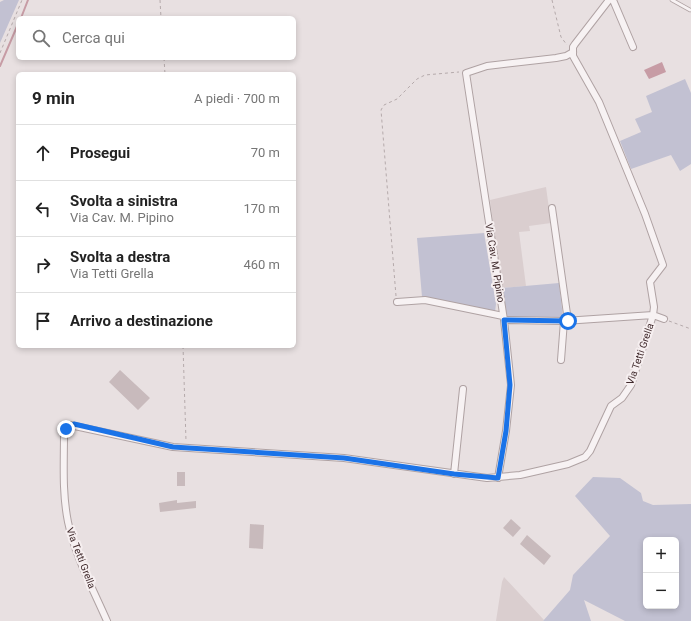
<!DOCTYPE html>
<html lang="it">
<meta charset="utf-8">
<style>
:root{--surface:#fff;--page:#f6f6f6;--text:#222;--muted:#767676;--line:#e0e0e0}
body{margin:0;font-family:Roboto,sans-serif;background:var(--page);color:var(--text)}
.controls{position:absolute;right:12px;bottom:12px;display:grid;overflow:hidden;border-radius:6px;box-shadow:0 2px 6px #0003}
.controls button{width:36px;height:36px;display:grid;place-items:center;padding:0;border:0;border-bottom:1px solid var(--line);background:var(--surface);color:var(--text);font:20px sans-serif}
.stop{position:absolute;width:12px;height:12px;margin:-9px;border:3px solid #1a73e8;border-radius:50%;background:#fff}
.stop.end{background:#1a73e8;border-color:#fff;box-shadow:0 1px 4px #0008}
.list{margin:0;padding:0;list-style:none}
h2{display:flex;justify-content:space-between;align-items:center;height:52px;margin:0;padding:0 16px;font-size:17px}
h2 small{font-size:13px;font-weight:400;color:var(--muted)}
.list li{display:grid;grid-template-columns:26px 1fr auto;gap:12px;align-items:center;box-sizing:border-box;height:56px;padding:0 16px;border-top:1px solid var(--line)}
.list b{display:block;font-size:15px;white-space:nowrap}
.list p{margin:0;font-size:13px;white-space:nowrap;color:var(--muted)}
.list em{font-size:13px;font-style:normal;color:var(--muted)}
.icon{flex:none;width:22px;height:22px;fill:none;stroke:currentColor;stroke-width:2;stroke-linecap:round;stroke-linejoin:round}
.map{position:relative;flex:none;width:691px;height:621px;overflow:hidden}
.search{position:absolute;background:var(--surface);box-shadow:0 2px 6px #0003;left:16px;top:16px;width:280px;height:44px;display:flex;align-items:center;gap:10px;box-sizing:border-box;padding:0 14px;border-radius:6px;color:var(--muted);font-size:15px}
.panel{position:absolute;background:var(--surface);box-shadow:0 2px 6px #0003;left:16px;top:72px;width:280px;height:276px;border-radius:6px}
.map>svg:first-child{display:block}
</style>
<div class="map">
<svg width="691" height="621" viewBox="0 0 691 621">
<rect width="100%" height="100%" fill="#e8e0e1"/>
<path fill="#dacecf" d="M546 187 551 223 529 226 530 231 519 232 526 286 502 288 490 200Z
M504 577 544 620 543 621H496L502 582Z"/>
<path fill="#c2c1d2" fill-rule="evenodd" d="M4 0H19L0 43V2Z
M685 79 691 93V164L680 171 671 155 631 169 620 141 641 132 635 119 652 112 646 96Z
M484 233 496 304 495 312 422 297 417 238Z
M559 283 563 317 505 319 502 288Z
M593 477 620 478 641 493 643 501 653 505 691 504V621H625L584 600 591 621H543L570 590 573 575 610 536 575 496ZM646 540H676V606H646Z"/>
<path fill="#c79ca5" d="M662 62 666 72 649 79 644 70Z"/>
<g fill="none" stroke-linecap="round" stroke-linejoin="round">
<path stroke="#c79ca5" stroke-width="2" d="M21 18 28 0
M0 66 18 24"/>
</g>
<path fill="#c8babc" d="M120 370 150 398 138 410 109 382Z
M177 472H185V486H177Z
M177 500V503L196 501V508L160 512 159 503Z
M511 519 521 528 513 537 503 528Z
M250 524 264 525 263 549 249 548Z
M527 535 551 556 544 565 520 544Z"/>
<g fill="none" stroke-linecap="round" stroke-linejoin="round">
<defs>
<path id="lane" d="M672 0 690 10"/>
<path id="street" d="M613 0 633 47
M552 208 568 321
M397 302 425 300 503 316
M504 320 564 321 653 315 664 319
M561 360 564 321
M454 474 463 389
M498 478 506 431 511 385 504 320 466 73 487 66 556 58 566 56 573 52
M107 621C93 589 75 556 68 522 62 492 64 463 64 433L65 429 70 425 173 447 344 458 487 478 520 475 568 464 585 457 590 451 611 406 622 398 631 385 653 315 654 307 650 282 663 265 645 214 599 102 573 56V47L575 44 609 0"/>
</defs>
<use href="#lane" stroke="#afa2a3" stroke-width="4.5"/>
<use href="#street" stroke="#afa2a3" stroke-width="8"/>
<path stroke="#b5aaab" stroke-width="1" stroke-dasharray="3 3" stroke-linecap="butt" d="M160 0 161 18
M552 0 561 37 567 45
M0 53 22 0
M164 58 165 74
M396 296 381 110 384 105 397 99 417 79 425 75 459 72
M669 321 691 329
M183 346 186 441"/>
<use href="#lane" stroke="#f7f2f3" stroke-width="3"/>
<use href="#street" stroke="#f7f2f3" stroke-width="6"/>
</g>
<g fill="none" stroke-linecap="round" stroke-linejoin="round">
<path stroke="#1a73e8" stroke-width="5" d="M66 429 74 424 173 447 344 458 454 474 498 478 506 431 510 385 504 320 568 321"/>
</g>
<g text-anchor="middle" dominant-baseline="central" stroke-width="4" stroke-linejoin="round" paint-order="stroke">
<g font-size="10" fill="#3f292b" stroke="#f6eff0">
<text transform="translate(495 263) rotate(81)">Via Cav. M. Pipino</text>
<text transform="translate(640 354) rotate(-71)">Via Tetti Grella</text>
<text transform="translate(81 558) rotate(69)">Via Tetti Grella</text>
</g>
</g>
</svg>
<div class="controls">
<button>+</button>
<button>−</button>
</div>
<div class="stop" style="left:568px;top:321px"></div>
<div class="stop end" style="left:66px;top:429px"></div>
<div class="search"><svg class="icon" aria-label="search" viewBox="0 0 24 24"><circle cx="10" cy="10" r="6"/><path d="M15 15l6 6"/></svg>Cerca qui</div>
<section class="panel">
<h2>9 min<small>A piedi · 700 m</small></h2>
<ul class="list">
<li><svg class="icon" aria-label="ahead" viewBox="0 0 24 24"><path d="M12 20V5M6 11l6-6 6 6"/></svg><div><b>Prosegui</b></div><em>70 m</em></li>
<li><svg class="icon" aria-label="left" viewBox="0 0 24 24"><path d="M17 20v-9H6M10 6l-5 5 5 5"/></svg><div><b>Svolta a sinistra</b><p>Via Cav. M. Pipino</p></div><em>170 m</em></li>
<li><svg class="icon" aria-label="right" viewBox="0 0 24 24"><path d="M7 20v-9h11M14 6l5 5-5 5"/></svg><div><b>Svolta a destra</b><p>Via Tetti Grella</p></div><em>460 m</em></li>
<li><svg class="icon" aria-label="arrive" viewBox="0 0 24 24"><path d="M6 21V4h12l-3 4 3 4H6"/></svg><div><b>Arrivo a destinazione</b></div></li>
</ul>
</section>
</div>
